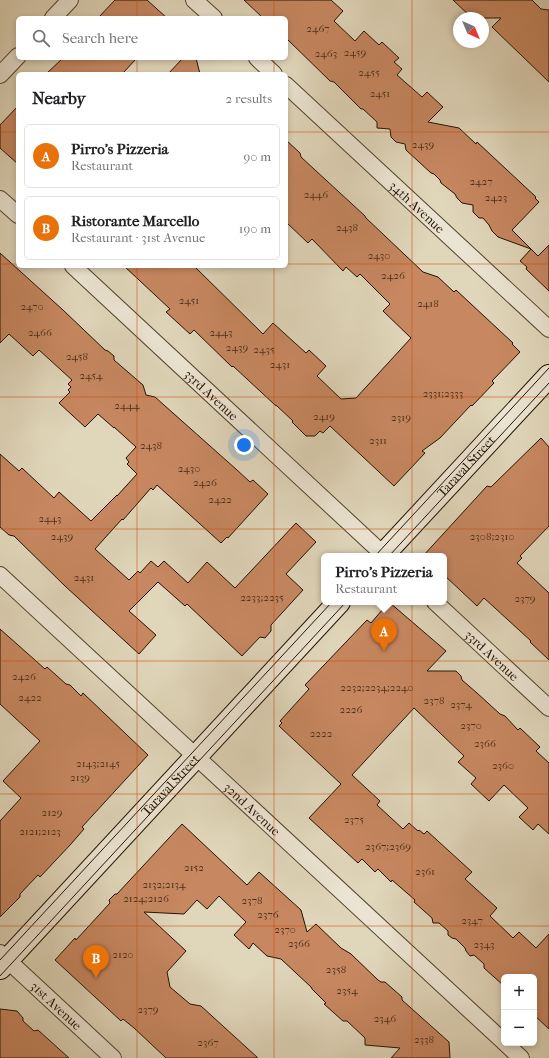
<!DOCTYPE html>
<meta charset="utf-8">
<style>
:root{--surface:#fff;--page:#f6f6f6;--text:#202124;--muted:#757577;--line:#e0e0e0;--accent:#2563eb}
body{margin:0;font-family:"IM FELL French Canon",serif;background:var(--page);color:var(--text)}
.controls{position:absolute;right:12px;bottom:12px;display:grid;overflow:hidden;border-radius:6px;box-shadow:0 2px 6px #0003}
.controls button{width:36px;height:36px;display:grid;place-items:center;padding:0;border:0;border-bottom:1px solid var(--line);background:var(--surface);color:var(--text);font:20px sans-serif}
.compass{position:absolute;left:453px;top:12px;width:36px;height:36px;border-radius:50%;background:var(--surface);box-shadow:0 2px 6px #0003;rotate:136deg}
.you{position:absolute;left:244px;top:445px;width:14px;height:14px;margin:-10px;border:3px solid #fff;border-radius:50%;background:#1a73e8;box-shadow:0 0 0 6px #1a73e833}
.badge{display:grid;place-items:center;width:26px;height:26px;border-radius:50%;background:var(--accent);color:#fff;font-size:13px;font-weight:700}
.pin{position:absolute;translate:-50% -33px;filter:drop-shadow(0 1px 2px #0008)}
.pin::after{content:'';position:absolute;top:21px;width:14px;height:12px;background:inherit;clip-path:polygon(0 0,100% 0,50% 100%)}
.popup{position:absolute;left:321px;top:553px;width:126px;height:52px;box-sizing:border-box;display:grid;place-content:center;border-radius:6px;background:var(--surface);filter:drop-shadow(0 1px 3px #0005);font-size:13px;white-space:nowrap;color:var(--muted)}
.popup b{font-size:15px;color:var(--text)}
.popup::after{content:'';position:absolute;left:50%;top:100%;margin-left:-8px;border:8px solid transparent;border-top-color:var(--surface)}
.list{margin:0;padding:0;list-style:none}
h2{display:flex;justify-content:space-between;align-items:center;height:52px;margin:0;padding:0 16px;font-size:17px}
h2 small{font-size:13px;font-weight:400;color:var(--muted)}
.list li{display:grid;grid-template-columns:26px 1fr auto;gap:12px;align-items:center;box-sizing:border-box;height:64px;margin:0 8px 8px;padding:0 8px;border:1px solid var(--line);border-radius:6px}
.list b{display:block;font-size:15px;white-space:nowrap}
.list p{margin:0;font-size:13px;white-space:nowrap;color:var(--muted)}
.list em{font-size:13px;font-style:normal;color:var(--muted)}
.icon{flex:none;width:22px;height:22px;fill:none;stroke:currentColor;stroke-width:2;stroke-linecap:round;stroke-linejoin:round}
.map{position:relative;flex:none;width:549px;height:1058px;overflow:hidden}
.search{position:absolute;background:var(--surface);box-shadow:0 2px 6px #0003;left:16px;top:16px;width:272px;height:44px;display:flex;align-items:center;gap:10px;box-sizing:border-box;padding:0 14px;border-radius:6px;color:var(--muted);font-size:15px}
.panel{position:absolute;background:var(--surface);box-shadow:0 2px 6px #0003;left:16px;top:72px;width:272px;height:196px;border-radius:6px}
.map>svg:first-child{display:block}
</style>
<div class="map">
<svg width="549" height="1058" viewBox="0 0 549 1058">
<rect width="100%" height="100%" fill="#e0d6ba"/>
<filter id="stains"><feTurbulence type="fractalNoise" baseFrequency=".005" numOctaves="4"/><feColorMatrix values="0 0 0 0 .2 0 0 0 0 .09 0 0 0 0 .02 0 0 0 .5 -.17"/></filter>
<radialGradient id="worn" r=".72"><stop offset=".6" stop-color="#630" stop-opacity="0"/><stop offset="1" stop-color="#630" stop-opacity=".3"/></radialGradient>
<path fill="#c78761" stroke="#231200" d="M115 0H147L167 18H98Z
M244 0H331L343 11 334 21 355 41 364 31 379 45 382 42 399 58 394 62 402 69 397 75 422 97 427 92 443 107 428 122 459 128 476 144 477 142 536 197 535 198 539 202 512 230 531 249 498 237 492 231 489 225 483 218H479L473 212V205L462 203 457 198 455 194 441 183 440 180 434 174 431 173 406 150 405 144 396 142 391 137 390 129 377 128V122L363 109H361L334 82 330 81 286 38V18H263Z
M453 0H532L541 9 549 10V82L492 27 501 18H472Z
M63 58H137L122 74H46Z
M183 58H196L200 74H168Z
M18 106V164L0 148V125Z
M286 140 300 153 301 157 365 216 366 218 423 272 438 277 454 292 456 290 513 343 512 344 520 352 492 381 494 383 472 406 471 405 440 438 422 451 425 453 394 486 330 426 323 433 320 431 315 436H306L292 422 293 421 277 406 275 405 233 366 232 367 194 330 190 334 166 312 170 309 124 266H194L263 334 273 323 306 353 309 350 326 366 317 376 341 399 356 398 411 338 383 311 390 304 360 274 357 277 346 267 343 271 312 239 308 243 286 222Z
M549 245V291L526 269 527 267 520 261 531 249 538 256Z
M0 253 63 310 105 350 108 351 114 356V360L143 385 146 395 155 397 237 470 250 482 253 480 268 494 228 538 227 537 221 543 157 485 153 490 151 488 123 520 122 519 95 549 108 561 129 580 138 571 140 573 151 561 158 567 164 561 188 583 207 562 235 588 296 523 316 542 286 574 303 590 271 625V631L265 638 260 637 242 656 187 604 185 606 158 582 129 611 156 635 139 654 65 586 14 536 9 535 0 527V454L19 471 22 468 54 498 59 492 91 521 117 495V496L137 474 127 464 129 462 126 458 136 447 114 427V428L98 414 85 427 59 403 70 392 68 390 71 387 68 384 72 380 39 350 33 356 9 334 0 343Z
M541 438 549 447V526L520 556 522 558 517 563 549 593V660L530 642 531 641 484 598 477 606 444 575V556H423L487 486 491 487Z
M389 602 446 651 427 671H456L461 676 462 680 477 693 500 714 505 716 518 730 520 728 540 747 536 751 549 763V834L538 824 533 830 519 817 528 808 504 785 489 801 471 784 476 778 458 762 464 756 414 708 352 775 380 801 377 805 403 829 409 823 418 831 419 830 424 834 427 831 472 872 465 879 497 908 490 916 513 938 519 932 536 948 549 934V1029L534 1015V977H504V986L484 968V964L474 955 470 956 466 951 465 948 456 939 452 938 448 935V931L439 923H433L432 918 414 902 415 900 392 880 391 882 378 869 375 872 362 859 358 863 309 818 341 784 279 726 282 723 280 721 309 689 305 685 367 620 371 623Z
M0 629 45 669 47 667 66 684 70 685 81 696 83 693 148 755 82 827 84 829 71 844 40 877 38 875 20 894V897L0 917V821L21 798 3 781 40 741 0 704Z
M182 824 247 885 259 872 301 910 307 932 316 924 341 948 351 954 378 980 381 982H385L402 997V1000L449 1042 450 1058H391L400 1048 365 1045V1038L347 1021H343L324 1004 326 1003 312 989 311 987 281 959 267 956 253 943 249 949 234 935 246 922 219 896 207 909 197 900 184 914 144 912 186 951 167 972 170 987 190 1004 201 1006 258 1058H166L134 1028 123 1019 121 1021 55 960 75 938 76 940 110 903 109 900 115 894H117Z
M0 1009 17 1011 23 1018V1021L34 1031 38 1030 69 1058H0Z"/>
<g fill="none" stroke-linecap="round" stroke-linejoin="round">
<defs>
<g id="street">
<path d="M194 0 214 18"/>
<path d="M53 18 70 0"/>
<path d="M257 58 274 74"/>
<path d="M0 75 18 56"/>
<path id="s1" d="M286 85 549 329"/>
<path d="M0 199 18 215"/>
<path id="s2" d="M73 266 385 556"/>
<path id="s3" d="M0 575 504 1042"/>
<path id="s4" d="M435 602 549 708"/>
<path id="s5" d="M0 953 113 1058"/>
<path d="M505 1043 521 1058"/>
</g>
<g id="secondary">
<path id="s6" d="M382 556 549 376"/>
<path id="s7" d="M0 968 339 602"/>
</g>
</defs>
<use href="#street" stroke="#52432e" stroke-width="18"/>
<use href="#secondary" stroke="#231200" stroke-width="24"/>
<use href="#street" stroke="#ebe4d2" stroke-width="16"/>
<use href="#secondary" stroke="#ebe4d2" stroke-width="22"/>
<path stroke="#231200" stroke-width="1" d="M375 556 549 368
M389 556 549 383
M0 960 332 602
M0 976 346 602"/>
</g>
<path fill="none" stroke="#ca4e0a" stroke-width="1" stroke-opacity="0.55" d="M137 0V18M274 0V18M412 0V1058M137 58V74M274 58V74M0 132H18M286 132H549M0 264H18M286 264H549M137 266V1058M274 266V1058M0 397H549M0 529H549M0 661H549M0 794H549M0 926H549"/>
<g text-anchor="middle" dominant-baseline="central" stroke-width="3.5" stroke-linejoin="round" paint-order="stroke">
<g font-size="11" fill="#4c2f18">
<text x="318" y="28">2467</text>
<text x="355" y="52">2459</text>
<text x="326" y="53">2463</text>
<text x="369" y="72">2455</text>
<text x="380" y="93">2451</text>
<text x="423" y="144">2439</text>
<text x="481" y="181">2427</text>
<text x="316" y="194">2446</text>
<text x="496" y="197">2423</text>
<text x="347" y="227">2438</text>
<text x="379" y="255">2430</text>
<text x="393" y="275">2426</text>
<text x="189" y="300">2451</text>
<text x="428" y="303">2418</text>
<text x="32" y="306">2470</text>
<text x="40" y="332">2466</text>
<text x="221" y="332">2443</text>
<text x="237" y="347">2439</text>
<text x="264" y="349">2435</text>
<text x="77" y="356">2458</text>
<text x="280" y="364">2431</text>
<text x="91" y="375">2454</text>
<text x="443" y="393">2331;2333</text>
<text x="127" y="405">2444</text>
<text x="324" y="416">2419</text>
<text x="401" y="417">2319</text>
<text x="378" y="440">2311</text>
<text x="151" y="445">2438</text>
<text x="189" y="468">2430</text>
<text x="205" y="482">2426</text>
<text x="220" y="499">2422</text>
<text x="50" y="518">2443</text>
<text x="62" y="536">2439</text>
<text x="492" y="536">2308;2310</text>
<text x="84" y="577">2431</text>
<text x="262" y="597">2233;2235</text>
<text x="525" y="598">2379</text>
<text x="24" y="676">2426</text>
<text x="377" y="687">2232;2234;2240</text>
<text x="30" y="697">2422</text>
<text x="434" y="700">2378</text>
<text x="461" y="704">2374</text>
<text x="351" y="709">2226</text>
<text x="471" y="725">2370</text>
<text x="321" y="733">2222</text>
<text x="485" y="743">2366</text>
<text x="98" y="763">2143;2145</text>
<text x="503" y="765">2360</text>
<text x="80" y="777">2139</text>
<text x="52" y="812">2129</text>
<text x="354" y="819">2375</text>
<text x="40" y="831">2121;2123</text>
<text x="388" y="846">2367;2369</text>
<text x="194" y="867">2152</text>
<text x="425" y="871">2361</text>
<text x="164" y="884">2132;2134</text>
<text x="146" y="898">2124;2126</text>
<text x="252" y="900">2378</text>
<text x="268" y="914">2376</text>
<text x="472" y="920">2347</text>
<text x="285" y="929">2370</text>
<text x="299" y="943">2366</text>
<text x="484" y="944">2343</text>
<text x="123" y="954">2120</text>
<text x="336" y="969">2358</text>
<text x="347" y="990">2354</text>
<text x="148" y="1009">2379</text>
<text x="385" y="1018">2346</text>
<text x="424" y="1039">2338</text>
<text x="208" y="1042">2367</text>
</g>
<g font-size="13" fill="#231200" stroke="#ebe4d2">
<text stroke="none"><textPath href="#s1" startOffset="179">34th Avenue</textPath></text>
<text stroke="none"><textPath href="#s2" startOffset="189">33rd Avenue</textPath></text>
<text stroke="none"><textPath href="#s6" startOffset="123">Taraval Street</textPath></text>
<text stroke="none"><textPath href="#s4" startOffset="78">33rd Avenue</textPath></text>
<text stroke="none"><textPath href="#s7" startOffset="250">Taraval Street</textPath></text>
<text stroke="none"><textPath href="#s3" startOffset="344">32nd Avenue</textPath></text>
<text stroke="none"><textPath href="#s5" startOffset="77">31st Avenue</textPath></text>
</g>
</g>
<rect width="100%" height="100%" filter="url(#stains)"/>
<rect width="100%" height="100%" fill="url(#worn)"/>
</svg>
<div class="controls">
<button>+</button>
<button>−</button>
</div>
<svg class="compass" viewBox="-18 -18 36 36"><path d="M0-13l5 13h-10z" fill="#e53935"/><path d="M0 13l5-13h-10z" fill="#757577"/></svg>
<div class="you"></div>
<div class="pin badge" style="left:384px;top:651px;background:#e8710a">A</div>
<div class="popup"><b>Pirro's Pizzeria</b>Restaurant</div>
<div class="pin badge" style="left:96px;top:978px;background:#e8710a">B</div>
<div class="search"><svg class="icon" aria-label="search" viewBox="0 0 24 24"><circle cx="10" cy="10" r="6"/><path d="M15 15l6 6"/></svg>Search here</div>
<section class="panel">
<h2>Nearby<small>2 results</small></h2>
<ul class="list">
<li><span class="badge" style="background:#e8710a">A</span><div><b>Pirro's Pizzeria</b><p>Restaurant</p></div><em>90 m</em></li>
<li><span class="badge" style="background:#e8710a">B</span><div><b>Ristorante Marcello</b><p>Restaurant · 31st Avenue</p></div><em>190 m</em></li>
</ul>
</section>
</div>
